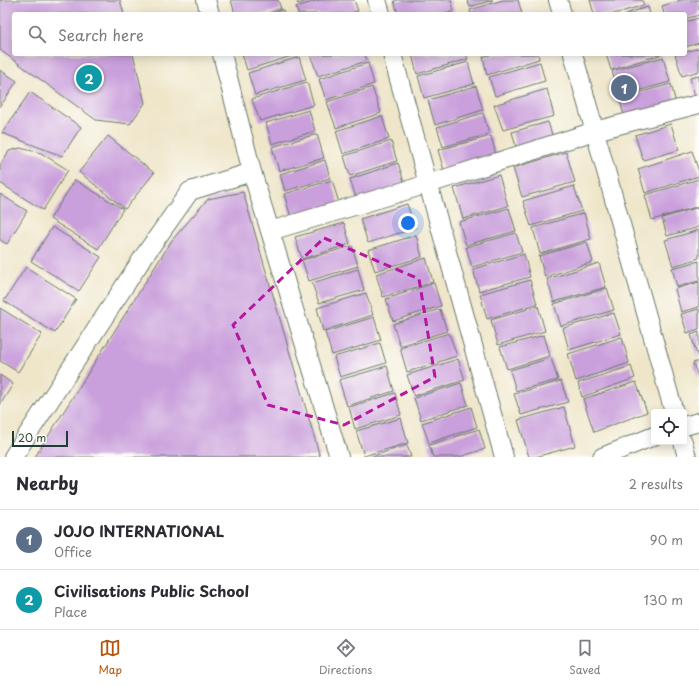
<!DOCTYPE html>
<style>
:root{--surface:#fff;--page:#f7f7f7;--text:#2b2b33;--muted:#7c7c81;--line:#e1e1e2;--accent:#b45309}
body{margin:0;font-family:"Playpen Sans",sans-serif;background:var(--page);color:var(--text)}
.controls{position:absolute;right:12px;bottom:12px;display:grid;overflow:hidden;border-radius:4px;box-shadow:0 2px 10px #0003}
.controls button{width:36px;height:36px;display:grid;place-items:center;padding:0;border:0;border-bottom:1px solid var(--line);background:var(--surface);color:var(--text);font:20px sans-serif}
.scale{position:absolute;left:12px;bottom:10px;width:56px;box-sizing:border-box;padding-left:4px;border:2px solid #1f3d34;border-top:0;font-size:11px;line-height:14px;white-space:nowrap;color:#1f3d34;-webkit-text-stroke:3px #fdfcf7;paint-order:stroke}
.you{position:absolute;left:408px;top:223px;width:14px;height:14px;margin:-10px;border:3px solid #fff;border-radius:50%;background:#1a73e8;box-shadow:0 0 0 6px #1a73e833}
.badge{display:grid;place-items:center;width:26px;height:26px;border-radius:50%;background:var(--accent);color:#fff;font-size:13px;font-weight:700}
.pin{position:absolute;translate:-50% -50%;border:2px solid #fff;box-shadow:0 1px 4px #0006}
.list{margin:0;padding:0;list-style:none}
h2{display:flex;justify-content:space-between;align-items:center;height:52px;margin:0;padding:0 16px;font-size:17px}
h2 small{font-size:13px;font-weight:400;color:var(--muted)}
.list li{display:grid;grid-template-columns:26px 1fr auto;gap:12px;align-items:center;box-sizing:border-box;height:60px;padding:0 16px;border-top:1px solid var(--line)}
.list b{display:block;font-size:15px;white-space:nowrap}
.list p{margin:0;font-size:13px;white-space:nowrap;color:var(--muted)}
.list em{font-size:13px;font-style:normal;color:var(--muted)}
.icon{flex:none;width:22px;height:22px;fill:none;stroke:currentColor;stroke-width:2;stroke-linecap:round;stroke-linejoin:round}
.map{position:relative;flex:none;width:699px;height:457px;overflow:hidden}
.search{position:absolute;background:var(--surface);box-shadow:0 2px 10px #0003;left:12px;right:12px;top:12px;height:44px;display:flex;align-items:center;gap:10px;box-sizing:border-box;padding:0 14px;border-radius:4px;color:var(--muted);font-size:15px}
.sheet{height:172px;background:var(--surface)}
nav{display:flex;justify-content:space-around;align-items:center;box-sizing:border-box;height:56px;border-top:1px solid var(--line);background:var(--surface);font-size:11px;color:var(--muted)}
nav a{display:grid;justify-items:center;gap:2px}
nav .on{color:var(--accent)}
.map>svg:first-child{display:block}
</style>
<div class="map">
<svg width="699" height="457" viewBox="0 0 699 457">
<rect width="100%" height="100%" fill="#fdfcf7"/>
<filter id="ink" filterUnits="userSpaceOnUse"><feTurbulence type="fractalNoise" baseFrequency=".025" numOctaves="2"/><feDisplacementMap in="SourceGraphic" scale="8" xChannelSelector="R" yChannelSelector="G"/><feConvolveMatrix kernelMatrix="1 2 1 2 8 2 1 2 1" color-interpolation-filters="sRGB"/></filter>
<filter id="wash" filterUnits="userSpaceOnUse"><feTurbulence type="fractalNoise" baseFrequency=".012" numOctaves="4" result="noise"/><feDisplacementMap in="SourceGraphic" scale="16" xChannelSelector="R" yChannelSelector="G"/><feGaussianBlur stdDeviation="0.9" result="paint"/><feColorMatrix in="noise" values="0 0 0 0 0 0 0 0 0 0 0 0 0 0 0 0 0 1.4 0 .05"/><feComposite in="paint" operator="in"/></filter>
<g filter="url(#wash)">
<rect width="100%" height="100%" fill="#efe6ca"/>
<g id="blocks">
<path fill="#c99fdc" d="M0 0H120L124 14H14V54H133L145 103 130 124 96 120 0 50Z
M231 0H278L281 9 265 14H235Z
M297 0H310L298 4Z
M319 0H354L358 11 348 14H298L296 7Z
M398 0H451L454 11 446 14H398L394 1Z
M467 0H493L470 7Z
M503 0H518L522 14H471L470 10Z
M590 0H642L644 5 614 14H594Z
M681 0H699V15L685 19V14H664L662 6Z
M648 7 650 14H625Z
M283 10 284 14H271Z
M699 18V43L685 47V22Z
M699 48V71L682 76 675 54H685V52Z
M242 54H298L247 70Z
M310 54H365L367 61 318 76Z
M412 54H466L468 59 417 74Z
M492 54H538L539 59 487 75 483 57Z
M606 54H663L611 70Z
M299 57 306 80 255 95 248 73Z
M663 57 670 82 619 96 612 71Z
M468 62 474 84 424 98 418 76Z
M540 62 545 81 495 96 489 77Z
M368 63 374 84 326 100 319 79Z
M0 70 17 81 0 107Z
M699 76V103H697L690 78Z
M307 82 314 105 260 121 252 99Z
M671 84 677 108 626 122 619 98Z
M476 86 483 110 435 125 428 100Z
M372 87 381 113 336 128 327 102Z
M547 89 554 116 503 130 494 105Z
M30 92 81 127 62 156 2 133Z
M309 110 315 131 272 144 266 123Z
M483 113 489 134 443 147 437 127Z
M382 116 389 139 343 154 336 131Z
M548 122 556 147 519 158 512 132Z
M671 124 679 150 643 160 635 135Z
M317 134 324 158 279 171 272 147Z
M108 136 154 173 125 209 79 172Z
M491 136 498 162 446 177 438 150Z
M391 141 397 161 350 176 344 156Z
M20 148 41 153 68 170 43 210 0 183V165L9 151Z
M692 151 699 172V176L645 193 638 169Z
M566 152 575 182 522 197 513 168Z
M325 160 330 178 285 191 280 174Z
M398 163 406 188 358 204 350 179Z
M499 175 508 206 463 219 454 188Z
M699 179V206L652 220 645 195Z
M75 180 123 209 98 249 50 219Z
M332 180 341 210 293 224 284 194Z
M574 186 582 211 531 226 523 201Z
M243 192 320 457H35L172 240 208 199Z
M0 194 27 211 7 244 0 240Z
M407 204 415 228 368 243 360 219Z
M699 207V227L667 236 662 218Z
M509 208 516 231 466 245 459 222Z
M584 213 591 239 540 254 533 228Z
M344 223 350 244 302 259 295 237Z
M52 227 101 257 79 291 31 261Z
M699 230V258L673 266 665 240Z
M516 233 522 252 472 267 466 247Z
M416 235 422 257 375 271 368 250Z
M587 242 593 262 545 277 539 256Z
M352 246 358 266 309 281 302 260Z
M524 254 530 277 479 291 473 269Z
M426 258 433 282 383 297 376 274Z
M699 261V281L677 287 672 268Z
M599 263 606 287 554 302 547 279Z
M26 267 76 299 55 333 4 301Z
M358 269 364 290 319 303 312 283Z
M530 280 537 304 487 319 480 294Z
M699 282V307L681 312 675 289Z
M434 283 441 306 393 321 386 299Z
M607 288 614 310 561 326 554 304Z
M366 293 373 315 323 331 317 308Z
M538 306 545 331 498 345 491 320Z
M0 308 42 334 18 372 0 361Z
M440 309 447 331 400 346 393 324Z
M699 309V329L687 333 681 314Z
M614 313 621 334 569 350 563 328Z
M374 317 381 340 332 355 325 332Z
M699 332V358H698L691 335Z
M449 333 457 356 407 372 400 348Z
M544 335 550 356 507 369 500 347Z
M622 337 629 363 576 381 568 354Z
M380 343 386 363 340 377 334 357Z
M551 358 558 380 516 391 510 370Z
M458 359 465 380 414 396 407 375Z
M699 361V379L693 363Z
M387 366 394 391 347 406 339 380Z
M631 366 635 378 582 397 578 383Z
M0 375 13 384 0 405Z
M561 381 568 402 521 415 514 394Z
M636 382 647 412 594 432 583 399Z
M461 383 468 405 421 420 414 398Z
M395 393 401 415 355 429 349 407Z
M471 407 477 427 429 443 422 423Z
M564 407 575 446 535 457H529L518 420Z
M401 418 408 443 364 456 356 431Z
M479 429 485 449 459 457H433L429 445Z
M407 445 411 457H370Z"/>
</g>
</g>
<g filter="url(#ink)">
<use href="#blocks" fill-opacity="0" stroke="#687868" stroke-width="1"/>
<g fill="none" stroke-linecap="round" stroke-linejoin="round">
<defs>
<path id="minor" d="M206 0 210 14
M377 0 381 14
M558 0 562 14
M222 54 252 172 339 457
M392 54 504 457
M573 54 674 412
M270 231 428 184 595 131 699 104
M684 426 699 422
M683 442 687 457
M13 457 144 256 190 191 252 172
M602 457 654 436"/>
</defs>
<use href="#minor" stroke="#687868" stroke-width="20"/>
<use href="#minor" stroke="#fff" stroke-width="18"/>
</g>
</g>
<path fill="none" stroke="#b5179e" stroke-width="3" stroke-dasharray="8 5" stroke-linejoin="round" d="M324 238 419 279 435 377 344 425 268 405 233 325Z"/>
</svg>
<div class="controls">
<button><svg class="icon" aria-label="locate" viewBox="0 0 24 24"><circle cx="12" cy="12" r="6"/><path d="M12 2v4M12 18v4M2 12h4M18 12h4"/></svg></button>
</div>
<div class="scale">20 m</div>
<div class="you"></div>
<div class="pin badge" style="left:624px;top:88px;background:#5c6f8a">1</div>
<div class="pin badge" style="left:89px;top:78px;background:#0f9aa8">2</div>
<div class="search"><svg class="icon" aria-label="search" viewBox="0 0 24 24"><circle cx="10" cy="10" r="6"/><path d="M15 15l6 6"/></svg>Search here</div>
</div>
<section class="sheet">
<h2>Nearby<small>2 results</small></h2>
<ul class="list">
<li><span class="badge" style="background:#5c6f8a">1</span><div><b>JOJO INTERNATIONAL</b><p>Office</p></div><em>90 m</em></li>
<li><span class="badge" style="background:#0f9aa8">2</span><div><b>Civilisations Public School</b><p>Place</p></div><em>130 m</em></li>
</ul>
</section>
<nav>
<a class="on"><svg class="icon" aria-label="map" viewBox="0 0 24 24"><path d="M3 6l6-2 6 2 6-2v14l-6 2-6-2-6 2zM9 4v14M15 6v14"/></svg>Map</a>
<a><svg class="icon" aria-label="directions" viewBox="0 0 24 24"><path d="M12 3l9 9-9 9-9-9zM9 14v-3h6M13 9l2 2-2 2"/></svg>Directions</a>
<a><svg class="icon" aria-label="saved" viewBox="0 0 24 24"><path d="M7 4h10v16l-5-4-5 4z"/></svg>Saved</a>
</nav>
